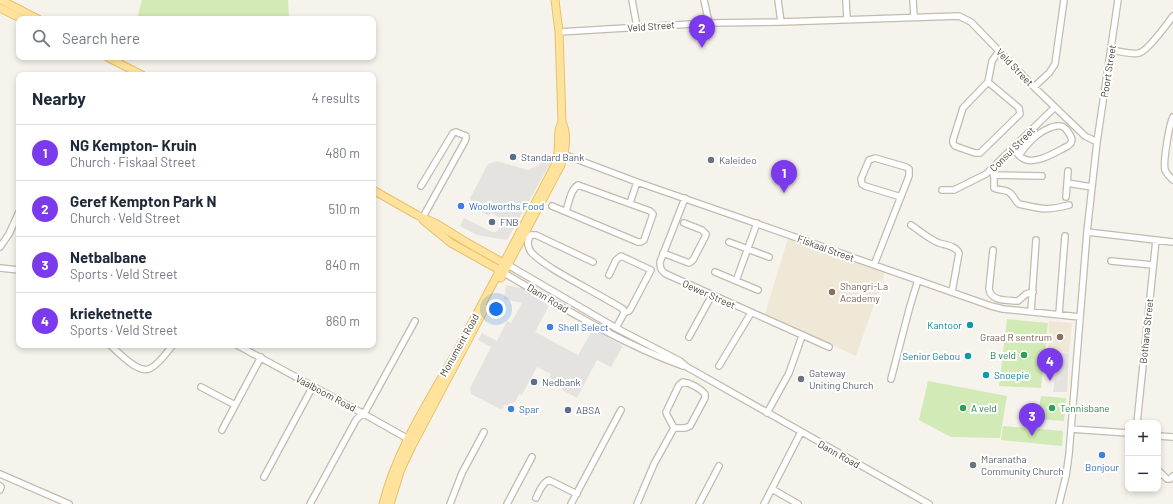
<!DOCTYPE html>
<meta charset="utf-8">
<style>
:root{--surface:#fff;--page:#f2f2f3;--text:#1f2937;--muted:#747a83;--line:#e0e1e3;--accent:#7c3aed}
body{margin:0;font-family:Barlow,sans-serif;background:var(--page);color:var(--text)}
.controls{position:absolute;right:12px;bottom:12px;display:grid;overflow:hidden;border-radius:8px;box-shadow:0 2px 6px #0003}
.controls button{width:36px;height:36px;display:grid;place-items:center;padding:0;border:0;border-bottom:1px solid var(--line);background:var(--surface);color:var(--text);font:20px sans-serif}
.you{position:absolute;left:496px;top:309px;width:14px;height:14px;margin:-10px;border:3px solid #fff;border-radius:50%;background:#1a73e8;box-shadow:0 0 0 6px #1a73e833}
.badge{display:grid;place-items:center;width:26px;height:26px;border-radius:50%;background:var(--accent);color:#fff;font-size:13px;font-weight:700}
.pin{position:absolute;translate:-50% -33px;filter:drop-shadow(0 1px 2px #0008)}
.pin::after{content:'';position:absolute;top:21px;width:14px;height:12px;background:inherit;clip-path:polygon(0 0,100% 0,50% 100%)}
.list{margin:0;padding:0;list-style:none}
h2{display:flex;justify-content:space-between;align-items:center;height:52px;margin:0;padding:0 16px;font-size:17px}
h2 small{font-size:13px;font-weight:400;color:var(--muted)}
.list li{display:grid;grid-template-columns:26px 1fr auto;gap:12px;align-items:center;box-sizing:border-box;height:56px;padding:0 16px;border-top:1px solid var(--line)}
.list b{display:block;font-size:15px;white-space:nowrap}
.list p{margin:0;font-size:13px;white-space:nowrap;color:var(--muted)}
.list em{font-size:13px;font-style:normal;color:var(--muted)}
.icon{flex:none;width:22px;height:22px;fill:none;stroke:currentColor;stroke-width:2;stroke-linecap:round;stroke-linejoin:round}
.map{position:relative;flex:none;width:1173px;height:504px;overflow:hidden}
.search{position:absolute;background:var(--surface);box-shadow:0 2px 6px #0003;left:16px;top:16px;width:360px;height:44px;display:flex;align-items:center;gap:10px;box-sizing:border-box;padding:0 14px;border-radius:8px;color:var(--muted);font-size:15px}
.panel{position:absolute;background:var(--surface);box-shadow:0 2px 6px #0003;left:16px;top:72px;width:360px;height:276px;border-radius:8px}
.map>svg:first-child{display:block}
</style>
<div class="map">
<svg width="1173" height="504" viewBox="0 0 1173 504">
<rect width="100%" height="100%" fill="#f6f3ec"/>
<path fill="#efe8d6" d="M788 238 885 273 856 356 765 314Z
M1049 321 1072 323 1069 353 1048 350Z"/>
<path fill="#d2eab5" d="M142 0H288L289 19H137Z
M1007 319 1048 323 1041 388 999 386Z
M928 381 1007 396 1000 438 951 437 919 420Z
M1041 396 1066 398 1064 421 1037 419Z
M1003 426 1063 431 1062 446 1001 440Z"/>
<path fill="#e5e3e0" d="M544 154 550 156 551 162 507 240 477 235 460 226 464 218 492 232H496L501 226H503L506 221 491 213 489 216 473 207 470 198 488 164 497 161 528 170 539 165Z
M506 285 526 289 550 303 535 332 578 355 593 329 623 346 611 367 597 360 577 398 562 390 564 386 556 382 554 385 547 381 551 374 537 367 522 395 519 394 515 402 503 406 504 408 500 409 471 394 470 388 491 347 478 340 482 333 497 341 507 321 511 323 522 303 504 299Z
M1048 350 1069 354 1067 392H1053L1056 369 1046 367Z"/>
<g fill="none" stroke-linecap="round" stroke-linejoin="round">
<defs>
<path id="minor" d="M632 0 637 27
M704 0 709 23
M778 0 781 22
M846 0 847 19
M913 0 914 17
M559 32 709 23 781 22 959 16 971 22 1034 87 1085 136 1097 142
M1111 50C1119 51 1132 55 1139 53 1148 51 1167 24 1173 16
M988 82 1019 108 1020 114 980 153H975L955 146 953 143V140L963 108 988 82 992 61 999 51
M1034 87 1049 73 1055 64 1064 0
M1173 117C1169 125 1163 162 1165 170 1167 175 1170 177 1173 180
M1013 148C1016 152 1019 157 1024 159 1037 165 1057 151 1068 146L1071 143C1073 139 1071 136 1068 132 1064 125 1059 125 1052 127 1036 133 1029 142 1019 155
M560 153 637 182 752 222 991 306 1003 309 1080 317
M992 169 994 177V188C999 191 1006 189 1010 193 1014 196 1015 201 1019 204 1041 209 1046 211 1069 205
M994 175 1042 176
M1067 183 1092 187
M421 186 453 133 456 132 466 136V138L465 141 423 217
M942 190H954L986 174 1055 107
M1066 197 1068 171
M685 198 660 262C660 268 661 271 666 274L829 347
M630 203 637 182
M552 206 638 242H641L644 240 653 214 650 211 578 185C570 190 569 203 566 211
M911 225C920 231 929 239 939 243 946 245 956 246 959 253L952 292
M1087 232 1173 242
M729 242 769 257
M0 247 9 234 19 212
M993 250 989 289C991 302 1008 300 1018 301L1026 294 1033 292
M663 253 689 263 693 260 705 237 706 234 702 230 684 223
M1111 261 1153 265
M593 262 536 235H531C527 240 527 246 531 252 537 259 546 264 553 269 576 283 600 295 623 309L624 313 616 328
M508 265 616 328 680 361 687 367 929 504
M874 265 909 176V169L906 167 875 158 869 160 861 179 862 184 865 186 901 197
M0 268 19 270
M715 272 758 290
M504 273C562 307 619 343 683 366
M609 275 616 260 621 256 651 270 631 308 629 311 624 313
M736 281 757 223
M1031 311 1036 240
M1059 314 1065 236
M689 337 712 295
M110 345C118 352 140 376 151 368 159 364 167 352 173 345
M237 345 364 414 410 440
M719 366 751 313
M891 379 910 306 918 280
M683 382C690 383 700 388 705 394V398L690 426 685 428H674L667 415 666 412 667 410 679 385Z
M201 387 235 405
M767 413 789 373 802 336
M1137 423 1156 240
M1071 429 1128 433
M222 430 261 357
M1158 436 1173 437
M1158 470 1167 479H1170L1173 476
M0 474 69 504
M264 477 313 386
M0 486 1 487 0 490
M772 489 798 504
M536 498C539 492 542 483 549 480L577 494
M310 504 356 420 360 416 364 414 415 321
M450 504 462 473 484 432
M507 504 532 457
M571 504 621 410
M637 504 654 464 674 428
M699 504 719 466
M764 504 801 432
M1059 504 1066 476 1069 454 1087 232 1097 142 1118 0"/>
<path id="major" d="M1 0 38 19
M0 8 22 19
M107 57 142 75
M373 190 417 215 437 224 466 242 507 265
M423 220 451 243 503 272
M501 278 561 165C565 152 568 134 562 122
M383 504C397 448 429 401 457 351 490 289 523 227 555 165L558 153 559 130 562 122 559 32 555 0
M390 504 401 469 412 446 485 308"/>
</defs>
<use href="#minor" stroke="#c2bbae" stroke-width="8"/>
<use href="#major" stroke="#e6c16a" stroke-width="9"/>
<use href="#minor" stroke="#fff" stroke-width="5.5"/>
<use href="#major" stroke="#ffe39c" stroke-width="7"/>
</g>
<g fill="#5c6f8a" stroke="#fff" stroke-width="1.5">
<circle cx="513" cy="157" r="4"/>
<circle cx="492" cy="222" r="4"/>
<circle cx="534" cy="382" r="4"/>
<circle cx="568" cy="410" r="4"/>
</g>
<g fill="#6b7280" stroke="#fff" stroke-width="1.5">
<circle cx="711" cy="160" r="4"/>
<circle cx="801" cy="379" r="4"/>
<circle cx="973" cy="465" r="4"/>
</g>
<g fill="#3f7fe0" stroke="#fff" stroke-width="1.5">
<circle cx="461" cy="206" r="4"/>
<circle cx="550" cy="327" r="4"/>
<circle cx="511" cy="409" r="4"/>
<circle cx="1102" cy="455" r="4"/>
</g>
<g fill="#8d6e63" stroke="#fff" stroke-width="1.5">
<circle cx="832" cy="292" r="4"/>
<circle cx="1060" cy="337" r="4"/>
</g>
<g fill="#0f9aa8" stroke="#fff" stroke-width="1.5">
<circle cx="970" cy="325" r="4"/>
<circle cx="968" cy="356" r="4"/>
<circle cx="986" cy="375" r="4"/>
</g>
<g fill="#2e9e5b" stroke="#fff" stroke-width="1.5">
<circle cx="1024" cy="355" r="4"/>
<circle cx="963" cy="408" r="4"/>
<circle cx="1052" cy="408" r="4"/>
</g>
<g text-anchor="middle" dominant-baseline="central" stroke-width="4" stroke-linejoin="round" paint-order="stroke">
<g font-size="10" fill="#4b4439" stroke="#fff">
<text transform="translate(651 26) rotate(-4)">Veld Street</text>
<text transform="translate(1015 67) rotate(46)">Veld Street</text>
<text transform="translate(1108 71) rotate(-81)">Poort Street</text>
<text transform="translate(1012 149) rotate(-45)">Consul Street</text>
<text transform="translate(826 248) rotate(20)">Fiskaal Street</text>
<text transform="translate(709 294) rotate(24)">Oewer Street</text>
<text transform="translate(548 298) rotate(31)">Dann Road</text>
<text transform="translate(1146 331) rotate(-84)">Bothana Street</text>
<text transform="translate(459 345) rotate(-61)">Monument Road</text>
<text transform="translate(326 393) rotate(28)">Vaalboom Road</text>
<text transform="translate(839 454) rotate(29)">Dann Road</text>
</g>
<g font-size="10" fill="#4e5e75" stroke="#fff" text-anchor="start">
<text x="521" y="157">Standard Bank</text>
<text x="500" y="222">FNB</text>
<text x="542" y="382">Nedbank</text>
<text x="576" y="410">ABSA</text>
</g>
<g font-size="10" fill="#5b616d" stroke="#fff" text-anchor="start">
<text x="719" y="160">Kaleideo</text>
<text x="809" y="373">Gateway<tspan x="809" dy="12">Uniting Church</tspan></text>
<text x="981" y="459">Maranatha<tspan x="981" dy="12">Community Church</tspan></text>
</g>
<g font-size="10" fill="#366cbe" stroke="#fff" text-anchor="start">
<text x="469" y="206">Woolworths Food</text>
<text x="558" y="327">Shell Select</text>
<text x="519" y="409">Spar</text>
<text x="1102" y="467" text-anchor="middle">Bonjour</text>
</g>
<g font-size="10" fill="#785e54" stroke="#fff" text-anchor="start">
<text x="840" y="286">Shangri-La<tspan x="840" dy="12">Academy</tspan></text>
<text x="1052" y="337" text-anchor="end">Graad R sentrum</text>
</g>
<g font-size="10" fill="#0d838f" stroke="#fff" text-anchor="end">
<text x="962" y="325">Kantoor</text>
<text x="960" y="356">Senior Gebou</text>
<text x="994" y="375" text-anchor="start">Snoepie</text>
</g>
<g font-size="10" fill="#27864d" stroke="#fff" text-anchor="start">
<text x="1016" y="355" text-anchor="end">B veld</text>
<text x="971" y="408">A veld</text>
<text x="1060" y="408">Tennisbane</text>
</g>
</g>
</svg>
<div class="controls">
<button>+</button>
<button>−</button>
</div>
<div class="you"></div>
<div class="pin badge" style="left:784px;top:193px">1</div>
<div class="pin badge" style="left:702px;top:48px">2</div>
<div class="pin badge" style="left:1032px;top:436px">3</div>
<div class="pin badge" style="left:1050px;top:381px">4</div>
<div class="search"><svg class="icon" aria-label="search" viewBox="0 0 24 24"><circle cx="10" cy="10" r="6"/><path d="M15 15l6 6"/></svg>Search here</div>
<section class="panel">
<h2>Nearby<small>4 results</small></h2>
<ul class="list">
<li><span class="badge">1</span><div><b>NG Kempton- Kruin</b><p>Church · Fiskaal Street</p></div><em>480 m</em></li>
<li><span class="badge">2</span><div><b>Geref Kempton Park N</b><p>Church · Veld Street</p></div><em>510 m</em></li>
<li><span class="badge">3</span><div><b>Netbalbane</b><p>Sports · Veld Street</p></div><em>840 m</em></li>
<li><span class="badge">4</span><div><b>krieketnette</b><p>Sports · Veld Street</p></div><em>860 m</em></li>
</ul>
</section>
</div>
